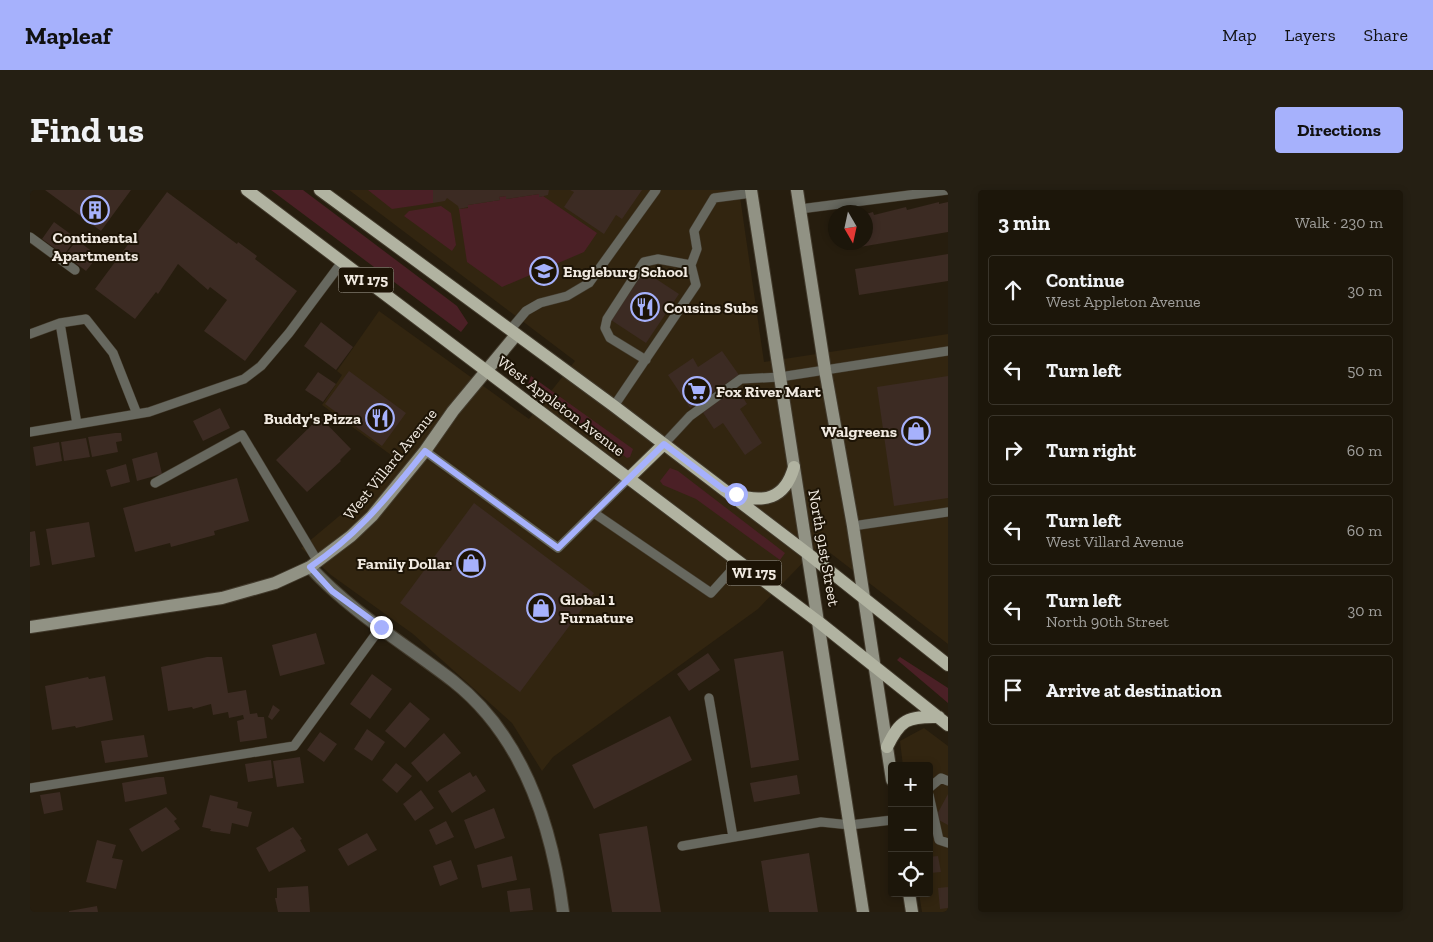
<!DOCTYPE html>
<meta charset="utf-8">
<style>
:root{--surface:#1c160a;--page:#251f13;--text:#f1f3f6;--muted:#a09f9c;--line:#3a352b;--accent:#a6b1fc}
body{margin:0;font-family:"Zilla Slab",serif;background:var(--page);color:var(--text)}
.controls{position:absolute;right:15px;bottom:15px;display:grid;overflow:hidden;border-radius:5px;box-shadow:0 2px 8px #0003}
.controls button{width:45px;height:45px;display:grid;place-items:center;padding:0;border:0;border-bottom:1px solid var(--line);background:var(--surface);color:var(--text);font:25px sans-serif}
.compass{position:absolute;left:798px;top:15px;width:45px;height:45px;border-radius:50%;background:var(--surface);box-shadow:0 2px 8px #0003;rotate:171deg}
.stop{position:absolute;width:15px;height:15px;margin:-11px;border:4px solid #a6b1fc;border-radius:50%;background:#fff}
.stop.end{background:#a6b1fc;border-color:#fff;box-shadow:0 1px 5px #0008}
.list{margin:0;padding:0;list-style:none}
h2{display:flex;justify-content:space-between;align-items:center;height:65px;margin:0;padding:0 20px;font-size:21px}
h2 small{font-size:16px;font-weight:400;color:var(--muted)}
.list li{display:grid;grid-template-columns:32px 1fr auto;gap:15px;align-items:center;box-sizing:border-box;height:70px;margin:0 10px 10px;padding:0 10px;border:1px solid var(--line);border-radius:5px}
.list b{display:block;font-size:19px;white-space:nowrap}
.list p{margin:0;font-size:16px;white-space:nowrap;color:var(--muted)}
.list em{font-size:16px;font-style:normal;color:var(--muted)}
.icon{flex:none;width:28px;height:28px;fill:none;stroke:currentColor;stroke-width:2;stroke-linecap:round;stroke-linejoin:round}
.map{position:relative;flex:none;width:918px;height:722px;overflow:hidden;border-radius:5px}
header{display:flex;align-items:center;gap:30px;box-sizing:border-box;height:70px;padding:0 25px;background:var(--accent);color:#111}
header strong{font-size:24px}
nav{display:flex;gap:28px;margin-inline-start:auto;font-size:18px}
.intro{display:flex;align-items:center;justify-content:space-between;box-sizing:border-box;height:120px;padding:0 30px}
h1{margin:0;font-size:35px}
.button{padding:12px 22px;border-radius:5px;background:var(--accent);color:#111;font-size:18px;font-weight:700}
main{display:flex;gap:30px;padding:0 30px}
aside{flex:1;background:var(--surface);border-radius:5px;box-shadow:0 2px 8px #0003}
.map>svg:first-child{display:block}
</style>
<header>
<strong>Mapleaf</strong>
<nav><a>Map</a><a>Layers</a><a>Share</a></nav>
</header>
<div class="intro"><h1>Find us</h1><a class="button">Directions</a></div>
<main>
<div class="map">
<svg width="918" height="722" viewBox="0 0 918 722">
<rect width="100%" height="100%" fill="#261d0e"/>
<path fill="#322510" d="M319 0H709L734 172 918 144V454L790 355 728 419 523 567 512 581 482 533 383 444 301 385 271 358 344 297 368 270 292 215 312 185 307 181 349 121 499 229 545 171Z
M894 538 918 556V722H892L889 703H899V576H873L870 551Z"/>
<path fill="#4b2026" d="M241 0H273L427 116 438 133 431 142Z
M338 0H403V13L362 19Z
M509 4V7L513 6 567 43 554 62 472 97 437 72 429 19 438 18V15L470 10 469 7 476 6V9Z
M411 16 421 23 426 55 422 61 374 26 379 21Z
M501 186 603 259 600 267 597 268 498 194Z
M640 278 648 281 755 363 750 370 666 309 633 295 630 291Z
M870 467 918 498V513L872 474 867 470Z"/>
<path fill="#3c2b23" d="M15 0H101L71 41Z
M403 0H519L518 5 509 7V4L476 9V6L469 7 470 10 438 15V17L429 19 428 16 417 8 415 11 403 13Z
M540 0H612L592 29 586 25 574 44 534 17 544 2Z
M137 2 207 54 208 52 227 66 225 69 267 101 215 171 174 141 197 110 180 97 178 100 148 74 128 104 126 102 105 129 65 99Z
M909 12V14L918 12V42L824 58 823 52H836V24L843 22 844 25 876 17 877 20Z
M24 32 46 48 34 65 12 49Z
M47 50 68 66 56 81 35 65Z
M918 64V91L829 105 825 79Z
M614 81 649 104 616 153 581 130Z
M291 132 323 157 306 180 274 156Z
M692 161 709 185 660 218 638 185 663 168 668 177Z
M319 181 376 223 352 256 295 214Z
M288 182 306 194 293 212 275 200Z
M918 186V308L864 316 847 197Z
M707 198 717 214 710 219 732 253 715 265 693 233 684 239 672 221Z
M190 218 200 238 173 251 163 231Z
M290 227 321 259 310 270 311 271 277 302 246 270Z
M85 243H91L92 251 86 252 88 262 62 267 58 247Z
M56 248 60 267 34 271 31 252Z
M29 252 32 271 6 276 3 257Z
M127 262 132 284 107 291 102 269Z
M96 274 100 292 81 297 76 280Z
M207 288 219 331 184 341 185 345 141 357 140 353 105 362 93 318Z
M444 313 564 403 490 502 370 413Z
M59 332 65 367 22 375 16 339Z
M5 341 10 375 0 377V342Z
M286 443 295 474 250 486 242 455Z
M753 461 769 570 721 578 704 469Z
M678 463 690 480 659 501 647 484Z
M177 467H192L198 503 216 500 220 524 227 523 228 527H234L237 548 210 552 207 531 214 529 213 525 199 528 198 522 183 525 181 514 163 519 162 517 138 521 131 477Z
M342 484 362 499 340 529 320 514Z
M75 486 83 530 46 538 45 536 22 540 15 496 58 487 59 489Z
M380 512 400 529 375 558 355 541Z
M243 515 250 520 242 530 238 527Z
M640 526 662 570 564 619 542 575Z
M337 539 355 552 342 571 324 559Z
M290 542 307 554 294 572 277 560Z
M414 543 431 563 397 592 381 573Z
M114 545 118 567 75 573 71 551Z
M270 567 274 593 247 597 243 571Z
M241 570 243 588 218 592 215 574Z
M366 573 382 586 367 603 352 590Z
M440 582 443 587 446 585 456 601 422 623 408 601Z
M767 585 770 604 724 612 720 593Z
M126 587H134L137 604 95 612 92 593Z
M391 600 404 618 385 631 373 614Z
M30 602 33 620 14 624 10 605Z
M918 604V635L905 628Z
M180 605 208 612 207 618 222 622 218 637 202 633 200 644 180 641 181 639 172 637Z
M136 617 147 629 144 631 150 639 112 662 99 639Z
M464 618 475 648 445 659 434 630Z
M416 631 424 647 406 655 399 640Z
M617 636 631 722H582L569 644Z
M263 637 272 649 270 650 276 661 239 682 226 658Z
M337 643 347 660 318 676 308 659Z
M67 650 86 655 82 668 93 670 86 699 56 692Z
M779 663 788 722H739L731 671Z
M482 666 487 690 452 698 447 675Z
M908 666 911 682 899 683V667Z
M421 670 428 689 410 696 403 676Z
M278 696 280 722H248L245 708H247V698Z
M918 697V718L910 719 908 698Z
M500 698 503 720 480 722 477 701Z
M67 716 68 722H39V721Z"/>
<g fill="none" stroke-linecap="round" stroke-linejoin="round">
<defs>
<path id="lane" d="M770 19 918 0
M0 47 45 80
M480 140 496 121 510 113 537 106 559 93 626 0
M0 144 30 133
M616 170 580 148 575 138 577 129 614 72 628 69 661 75
M584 216 666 95 661 75 667 59 664 41 684 8 722 3
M47 234 30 133 56 129 83 163 107 224
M0 242 119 222 214 189 231 176 259 143 312 72
M634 254 660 226 711 189 750 187 918 161
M395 261 528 358 599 288
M125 293 212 245 288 372
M564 323 681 403 709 372
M823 336 918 322
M679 508 703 647
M0 598 264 556 351 437
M899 598 911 588 918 591
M899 605 909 650 918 653
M652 656 791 632 820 635 862 630"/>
<path id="street" d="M280 377C321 422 375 454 423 491 493 546 522 636 533 722"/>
<path id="secondary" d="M721 0 833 722
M767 0 795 180 823 336 862 590
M0 437 192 408 245 393 280 377 321 346 342 326 395 261 423 221 486 145
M879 703 882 722"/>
<path id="primary" d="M217 0 790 433 918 535
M290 0 584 216 777 363 918 475
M599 288 634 254
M704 304C734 314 755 309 764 277
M857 557C870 530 877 526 909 527"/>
</defs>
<use href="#lane" stroke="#423a2c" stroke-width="10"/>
<use href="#street" stroke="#423a2c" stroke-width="14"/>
<use href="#secondary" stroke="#423a2c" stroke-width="14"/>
<use href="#primary" stroke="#423a2c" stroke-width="14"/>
<use href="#lane" stroke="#67685f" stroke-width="9"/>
<use href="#street" stroke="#67685f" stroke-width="12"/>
<use href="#secondary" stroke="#919284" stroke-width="12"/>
<use href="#primary" stroke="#b1b3a1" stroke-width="12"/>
</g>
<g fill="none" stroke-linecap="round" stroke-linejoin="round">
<path stroke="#a6b1fc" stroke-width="6" d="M351 437 302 401 280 377C330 343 357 307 395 261L528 358 634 254 693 299 706 304"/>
</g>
<defs>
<symbol id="building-ring" viewBox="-11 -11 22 22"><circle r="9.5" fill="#1d1406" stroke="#a6b1fc" stroke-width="1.5"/><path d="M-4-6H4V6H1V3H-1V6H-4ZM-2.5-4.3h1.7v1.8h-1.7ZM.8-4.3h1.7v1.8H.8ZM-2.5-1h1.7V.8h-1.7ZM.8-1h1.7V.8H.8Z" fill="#a6b1fc"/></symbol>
<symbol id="school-ring" viewBox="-11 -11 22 22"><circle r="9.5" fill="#1d1406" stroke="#a6b1fc" stroke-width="1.5"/><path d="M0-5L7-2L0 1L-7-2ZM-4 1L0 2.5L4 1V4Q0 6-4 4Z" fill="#a6b1fc"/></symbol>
<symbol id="restaurant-ring" viewBox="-11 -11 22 22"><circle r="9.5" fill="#1d1406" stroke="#a6b1fc" stroke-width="1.5"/><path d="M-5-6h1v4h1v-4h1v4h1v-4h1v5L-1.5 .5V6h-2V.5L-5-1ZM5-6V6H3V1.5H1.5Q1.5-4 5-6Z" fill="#a6b1fc"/></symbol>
<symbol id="supermarket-ring" viewBox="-11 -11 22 22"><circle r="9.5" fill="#1d1406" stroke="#a6b1fc" stroke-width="1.5"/><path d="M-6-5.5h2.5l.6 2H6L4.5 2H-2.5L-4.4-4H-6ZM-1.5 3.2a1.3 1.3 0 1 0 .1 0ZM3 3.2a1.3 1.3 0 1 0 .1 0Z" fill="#a6b1fc"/></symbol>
<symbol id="shop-ring" viewBox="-11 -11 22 22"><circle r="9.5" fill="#1d1406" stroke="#a6b1fc" stroke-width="1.5"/><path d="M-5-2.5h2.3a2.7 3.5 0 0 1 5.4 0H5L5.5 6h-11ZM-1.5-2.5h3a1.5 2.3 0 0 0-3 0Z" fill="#a6b1fc"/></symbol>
</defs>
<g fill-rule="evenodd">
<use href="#building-ring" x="49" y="4" width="32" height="32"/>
<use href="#school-ring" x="498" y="65" width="32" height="32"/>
<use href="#restaurant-ring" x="599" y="101" width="32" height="32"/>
<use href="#supermarket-ring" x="651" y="185" width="32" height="32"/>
<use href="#restaurant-ring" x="334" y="212" width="32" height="32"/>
<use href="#shop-ring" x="870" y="225" width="32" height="32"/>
<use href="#shop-ring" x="425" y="357" width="32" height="32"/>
<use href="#shop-ring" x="495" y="402" width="32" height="32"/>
</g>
<g text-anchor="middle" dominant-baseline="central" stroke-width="4" stroke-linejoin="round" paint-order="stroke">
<g fill="#1d1406" stroke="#b1aa9f" stroke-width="1">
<rect x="308.5" y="77.5" width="55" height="25" rx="4"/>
<rect x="696.5" y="370.5" width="55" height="25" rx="4"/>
</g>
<g font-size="15" font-weight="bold" fill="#f1eae1">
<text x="336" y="90">WI 175</text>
<text x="724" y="383">WI 175</text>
</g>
<g font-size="16" font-weight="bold" fill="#f1eae1" stroke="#1d1406" text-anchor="start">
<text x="65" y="47" text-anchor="middle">Continental<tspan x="65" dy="18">Apartments</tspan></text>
<text x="533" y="81">Engleburg School</text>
<text x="634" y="117">Cousins Subs</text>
<text x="686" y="201">Fox River Mart</text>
<text x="331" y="228" text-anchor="end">Buddy's Pizza</text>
<text x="867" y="241" text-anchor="end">Walgreens</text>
<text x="422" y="373" text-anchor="end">Family Dollar</text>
<text x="530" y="409">Global 1<tspan x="530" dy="18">Furnature</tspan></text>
</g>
<g font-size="16" fill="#f1eae1" stroke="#1d1406">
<text transform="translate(531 216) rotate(37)">West Appleton Avenue</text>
<text transform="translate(360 274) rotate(-51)">West Villard Avenue</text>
<text transform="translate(794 358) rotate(80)">North 91st Street</text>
</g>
</g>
</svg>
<div class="controls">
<button>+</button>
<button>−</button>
<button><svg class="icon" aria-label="locate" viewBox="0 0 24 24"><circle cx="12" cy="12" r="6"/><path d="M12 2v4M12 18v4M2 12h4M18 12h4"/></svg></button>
</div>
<svg class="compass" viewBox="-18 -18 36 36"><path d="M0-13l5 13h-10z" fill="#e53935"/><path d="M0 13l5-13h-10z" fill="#a09f9c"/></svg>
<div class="stop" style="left:706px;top:304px"></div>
<div class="stop end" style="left:351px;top:437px"></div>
</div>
<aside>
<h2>3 min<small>Walk · 230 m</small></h2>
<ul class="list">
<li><svg class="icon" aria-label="ahead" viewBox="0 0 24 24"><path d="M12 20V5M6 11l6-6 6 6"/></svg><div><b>Continue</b><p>West Appleton Avenue</p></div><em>30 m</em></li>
<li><svg class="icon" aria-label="left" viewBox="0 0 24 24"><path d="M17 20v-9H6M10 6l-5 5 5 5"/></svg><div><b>Turn left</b></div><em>50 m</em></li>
<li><svg class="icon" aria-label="right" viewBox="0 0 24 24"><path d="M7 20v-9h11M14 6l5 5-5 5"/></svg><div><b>Turn right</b></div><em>60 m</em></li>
<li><svg class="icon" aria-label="left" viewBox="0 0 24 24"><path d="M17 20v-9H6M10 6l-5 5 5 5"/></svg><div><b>Turn left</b><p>West Villard Avenue</p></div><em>60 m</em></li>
<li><svg class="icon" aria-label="left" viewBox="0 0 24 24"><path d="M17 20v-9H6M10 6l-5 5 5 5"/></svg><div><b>Turn left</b><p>North 90th Street</p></div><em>30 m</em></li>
<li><svg class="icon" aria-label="arrive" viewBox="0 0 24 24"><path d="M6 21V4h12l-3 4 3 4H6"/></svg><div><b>Arrive at destination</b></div></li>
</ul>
</aside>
</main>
